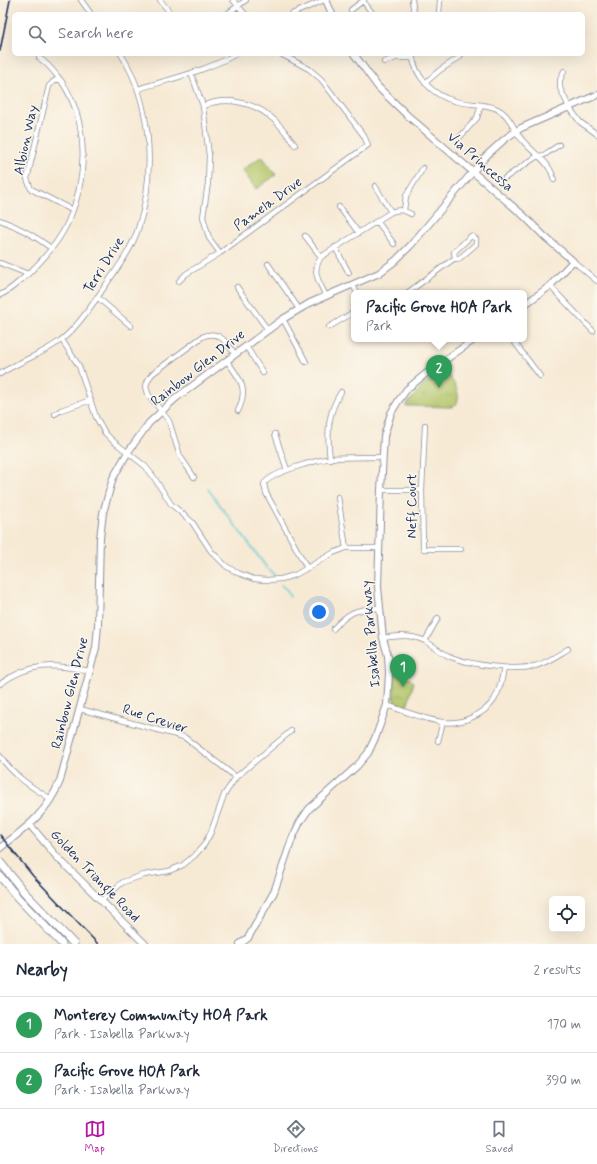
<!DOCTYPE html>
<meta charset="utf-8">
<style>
:root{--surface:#fff;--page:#f2f2f3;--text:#1f2937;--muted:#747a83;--line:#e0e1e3;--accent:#b5179e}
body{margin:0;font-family:Mynerve,sans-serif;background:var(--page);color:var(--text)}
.controls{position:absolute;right:12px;bottom:12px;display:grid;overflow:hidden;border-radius:6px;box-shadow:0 4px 16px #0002}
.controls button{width:36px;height:36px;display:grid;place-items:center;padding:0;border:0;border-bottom:1px solid var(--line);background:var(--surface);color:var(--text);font:20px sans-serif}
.you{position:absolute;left:319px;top:612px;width:14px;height:14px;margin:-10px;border:3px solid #fff;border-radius:50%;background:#1a73e8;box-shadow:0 0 0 6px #1a73e833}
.badge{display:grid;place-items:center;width:26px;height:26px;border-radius:50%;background:var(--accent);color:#fff;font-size:13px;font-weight:700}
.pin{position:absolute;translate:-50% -33px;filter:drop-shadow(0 1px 2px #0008)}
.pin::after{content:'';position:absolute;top:21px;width:14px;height:12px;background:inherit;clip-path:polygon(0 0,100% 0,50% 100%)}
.popup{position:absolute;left:351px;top:290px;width:176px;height:52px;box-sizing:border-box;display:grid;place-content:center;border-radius:6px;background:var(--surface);filter:drop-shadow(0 1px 3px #0005);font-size:13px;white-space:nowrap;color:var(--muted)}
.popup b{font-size:15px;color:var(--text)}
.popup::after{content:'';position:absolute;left:50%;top:100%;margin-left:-8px;border:8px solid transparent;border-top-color:var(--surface)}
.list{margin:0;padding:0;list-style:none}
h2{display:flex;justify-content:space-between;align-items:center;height:52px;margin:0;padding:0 16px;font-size:17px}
h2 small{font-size:13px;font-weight:400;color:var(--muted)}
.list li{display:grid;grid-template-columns:26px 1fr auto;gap:12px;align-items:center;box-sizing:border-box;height:56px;padding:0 16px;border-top:1px solid var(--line)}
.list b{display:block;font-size:15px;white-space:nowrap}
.list p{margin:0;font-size:13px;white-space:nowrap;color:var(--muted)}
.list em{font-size:13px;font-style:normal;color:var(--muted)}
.icon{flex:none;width:22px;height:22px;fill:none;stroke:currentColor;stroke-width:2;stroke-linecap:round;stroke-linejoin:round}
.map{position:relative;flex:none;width:597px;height:944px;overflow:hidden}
.search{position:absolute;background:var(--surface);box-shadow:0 4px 16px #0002;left:12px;right:12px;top:12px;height:44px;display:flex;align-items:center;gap:10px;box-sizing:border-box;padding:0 14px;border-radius:6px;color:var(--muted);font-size:15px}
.sheet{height:164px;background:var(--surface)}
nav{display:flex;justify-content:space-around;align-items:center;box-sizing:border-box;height:56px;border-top:1px solid var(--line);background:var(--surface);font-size:11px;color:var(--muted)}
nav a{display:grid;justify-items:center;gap:2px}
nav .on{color:var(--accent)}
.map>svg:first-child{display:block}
</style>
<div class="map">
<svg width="597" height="944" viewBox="0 0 597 944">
<defs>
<pattern id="park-tufts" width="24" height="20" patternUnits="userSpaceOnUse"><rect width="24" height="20" fill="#b3c669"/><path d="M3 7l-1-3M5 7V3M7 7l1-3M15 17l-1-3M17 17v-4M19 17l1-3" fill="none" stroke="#99aa5d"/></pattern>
</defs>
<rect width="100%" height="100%" fill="#fbf7ec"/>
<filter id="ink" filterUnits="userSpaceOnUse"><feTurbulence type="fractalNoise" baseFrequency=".025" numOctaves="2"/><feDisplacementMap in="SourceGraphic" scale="8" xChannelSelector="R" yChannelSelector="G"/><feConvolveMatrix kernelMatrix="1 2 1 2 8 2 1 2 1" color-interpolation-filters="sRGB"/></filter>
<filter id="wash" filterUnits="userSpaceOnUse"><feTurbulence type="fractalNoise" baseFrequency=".012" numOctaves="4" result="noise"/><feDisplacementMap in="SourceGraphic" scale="16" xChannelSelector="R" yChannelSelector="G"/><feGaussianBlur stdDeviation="0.9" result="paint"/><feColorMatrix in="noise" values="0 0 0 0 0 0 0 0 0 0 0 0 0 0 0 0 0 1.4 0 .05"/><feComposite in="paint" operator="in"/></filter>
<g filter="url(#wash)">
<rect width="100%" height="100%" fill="#f7ead5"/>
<path fill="url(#park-tufts)" stroke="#677a64" d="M444 369C451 380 463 391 456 405L451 407 405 406 423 386V384L433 379 436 375Z
M394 669 414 682 407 706 400 704 394 700Z"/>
<path fill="#b3c669" stroke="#677a64" d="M262 156 276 175 256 189 242 170Z"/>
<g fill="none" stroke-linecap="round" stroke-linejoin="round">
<path stroke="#5dc8d6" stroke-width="1.5" d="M208 489 267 568
M269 570 274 575
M281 585 287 590 290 597"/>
</g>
</g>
<g filter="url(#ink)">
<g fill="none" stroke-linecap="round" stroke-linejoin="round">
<defs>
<path id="street" d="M81 0 91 14
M160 0 171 14
M233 0 245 14
M412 0 414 14
M363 1 373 14
M351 10 364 0
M227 14 246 0
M292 14 324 0
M439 14 440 0
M412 54C415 77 433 96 455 101 468 105 482 103 495 108 511 114 513 131 524 142 535 155 550 161 554 180
M384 62 396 58H412
M564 71 560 80V88L569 107 580 122 597 134
M191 73 203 106 209 156 208 183 203 217 209 238 220 253
M59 78 53 82 49 86 27 179 31 189 72 210
M425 83 440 70 460 57
M138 89C171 79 206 71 236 54
M203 106C225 96 255 102 273 119 282 126 288 136 295 145
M460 137 477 118 481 105
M505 178 536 157 544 155 559 145
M375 186 391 212
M339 207 358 232
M404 210 406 196 423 168
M0 220C19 227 35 236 51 248
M377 221 394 244
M305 236 321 257
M471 236 476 239V244L460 258 457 259 455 258 454 252Z
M335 247 349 273
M573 261 597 281
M0 263 28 274
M268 264 299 309
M179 281 186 274 220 253 368 145 364 136 321 79 309 69 281 54
M353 285 357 293
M550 286 593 331
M237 287 268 330
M407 293 455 258
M0 295C10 291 18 282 27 275 42 261 59 242 68 222 88 178 89 123 62 82 55 73 49 64 39 58
M326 296C319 281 311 273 321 257L391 212C399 209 403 210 411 214
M97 297 131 326
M283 319 306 362
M329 327 354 312
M512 339 540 376
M62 340 79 366 96 417 105 433 113 441 145 466 153 476 171 504 192 522 211 551 226 566 238 573 254 579 267 580 281 579 295 575 333 553 346 548H378
M246 346 263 373
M227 361C240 379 249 388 238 411
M0 374C19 361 42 355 61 340 75 330 93 304 103 289 116 270 131 251 138 229 156 175 152 103 121 54
M55 414 61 410 91 400
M425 425 422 490 423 549H461
M275 434 287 470
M330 459C327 433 327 414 341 392
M194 477 180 456 169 421 148 394 146 386 148 380 152 374 202 337C219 329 226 342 235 354
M381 490H422
M338 497 346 548
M307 568 266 493 264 484C271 472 318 460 332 458 349 457 365 457 382 457
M333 629C351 610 355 610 380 608
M383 638C397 636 411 634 425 641 434 646 441 653 451 657 471 665 514 671 535 666 547 663 558 655 568 649
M425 641 438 618
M0 684C30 662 55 664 90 671
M387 705C404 711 426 720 443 722 460 725 484 715 494 700 500 690 502 679 504 668
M80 709 184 737 236 777
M438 741 443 722
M0 756C14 776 31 787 51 799
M102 900 123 882 144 875 169 871 183 865 195 855 204 845 211 832 224 795 236 777 291 731"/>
<path id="secondary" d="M326 0 332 14
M354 54 378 87 407 115 524 216 545 237 573 261 550 286 524 305
M30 825 57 857 145 944
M0 848C26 828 47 813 60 781L96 648 98 625 100 538 103 513 113 478 128 452 149 423 176 398 283 319 310 303 379 273 395 261 411 245 487 155 506 138 521 128 597 95
M240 944 248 938 274 892 292 839 300 822 309 809 357 766 368 753 376 736 387 705 389 673 388 656 383 638 378 587 381 490 384 436 391 413 399 400 407 389 428 372 475 339"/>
<path id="primary" d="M0 862 24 892 74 944
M0 876 17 897 62 944"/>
</defs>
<use href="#street" stroke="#898c9a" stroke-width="6"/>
<use href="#secondary" stroke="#898c9a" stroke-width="8"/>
<use href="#primary" stroke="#898c9a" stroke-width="9"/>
<use href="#street" stroke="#fff" stroke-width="4.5"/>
<use href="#secondary" stroke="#fff" stroke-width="6"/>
<use href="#primary" stroke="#fff" stroke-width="7"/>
<path stroke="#1b2f5e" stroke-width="1.5" d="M0 51 10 0
M0 835 33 876 98 944"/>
</g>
</g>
<g text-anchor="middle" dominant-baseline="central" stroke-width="3" stroke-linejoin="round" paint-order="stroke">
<g font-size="14" fill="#1b2f5e" stroke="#fbf7ec">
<text transform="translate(26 140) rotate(-78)">Albion Way</text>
<text transform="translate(480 162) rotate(41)">Via Princessa</text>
<text transform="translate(268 204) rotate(-36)">Pamela Drive</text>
<text transform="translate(104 265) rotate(-58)">Terri Drive</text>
<text transform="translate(198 368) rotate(-38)">Rainbow Glen Drive</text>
<text transform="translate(412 506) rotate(-90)">Neff Court</text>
<text transform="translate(371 634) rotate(-95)">Isabella Parkway</text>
<text transform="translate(70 693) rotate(-76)">Rainbow Glen Drive</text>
<text transform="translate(155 719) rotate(18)">Rue Crevier</text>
<text transform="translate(95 876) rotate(46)">Golden Triangle Road</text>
</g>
</g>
</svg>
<div class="controls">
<button><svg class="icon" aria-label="locate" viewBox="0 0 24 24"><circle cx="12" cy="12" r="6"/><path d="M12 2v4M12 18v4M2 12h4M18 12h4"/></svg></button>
</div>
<div class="you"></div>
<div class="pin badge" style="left:403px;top:687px;background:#2e9e5b">1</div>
<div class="pin badge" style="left:439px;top:388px;background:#2e9e5b">2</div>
<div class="popup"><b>Pacific Grove HOA Park</b>Park</div>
<div class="search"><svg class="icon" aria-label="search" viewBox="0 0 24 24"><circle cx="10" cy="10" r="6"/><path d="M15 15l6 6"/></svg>Search here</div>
</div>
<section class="sheet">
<h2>Nearby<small>2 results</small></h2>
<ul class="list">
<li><span class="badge" style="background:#2e9e5b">1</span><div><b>Monterey Community HOA Park</b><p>Park · Isabella Parkway</p></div><em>170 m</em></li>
<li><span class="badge" style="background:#2e9e5b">2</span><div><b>Pacific Grove HOA Park</b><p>Park · Isabella Parkway</p></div><em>390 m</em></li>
</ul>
</section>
<nav>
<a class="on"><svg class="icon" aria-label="map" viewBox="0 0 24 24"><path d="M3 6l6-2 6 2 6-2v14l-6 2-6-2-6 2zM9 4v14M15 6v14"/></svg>Map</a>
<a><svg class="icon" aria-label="directions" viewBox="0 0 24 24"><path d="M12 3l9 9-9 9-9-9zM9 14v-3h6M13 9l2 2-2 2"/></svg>Directions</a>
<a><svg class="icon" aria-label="saved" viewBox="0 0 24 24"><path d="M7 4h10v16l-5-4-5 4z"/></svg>Saved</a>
</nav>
